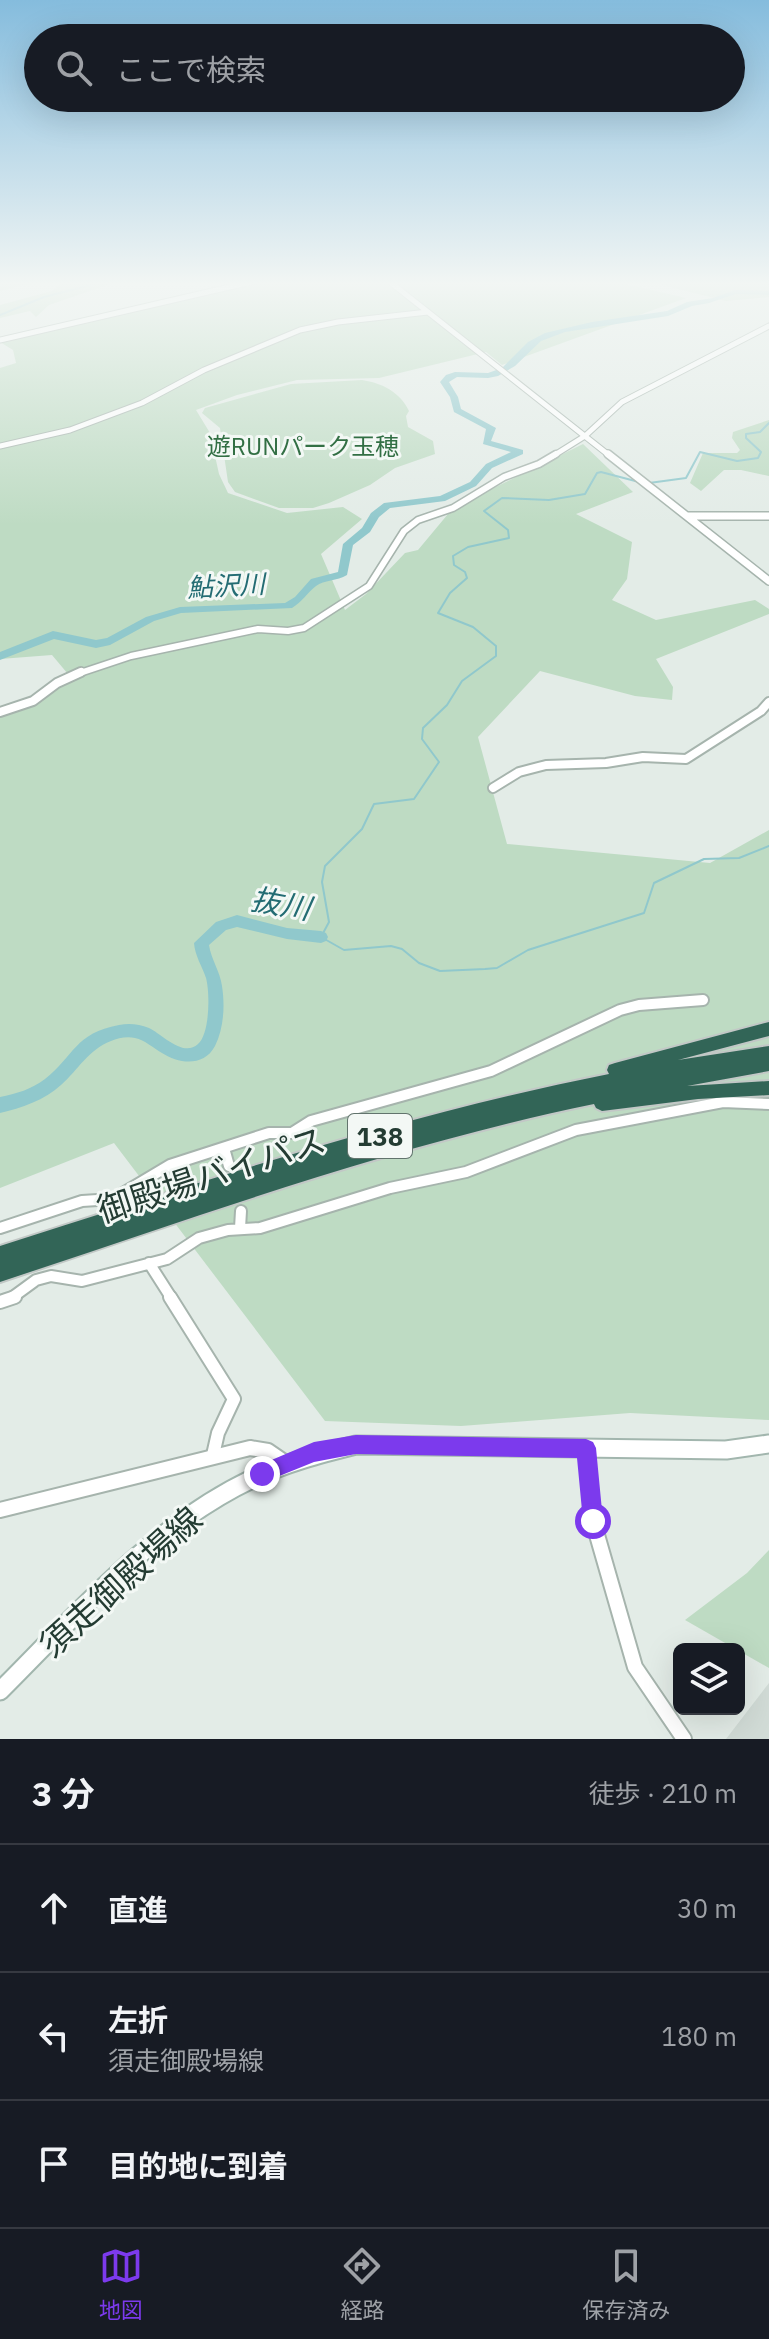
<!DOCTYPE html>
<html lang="ja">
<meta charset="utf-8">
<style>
:root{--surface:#171b24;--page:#242831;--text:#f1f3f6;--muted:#9ea1a6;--line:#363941;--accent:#7c3aed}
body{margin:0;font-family:"IBM Plex Sans","Noto Sans JP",sans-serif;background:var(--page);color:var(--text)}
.controls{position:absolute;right:24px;bottom:24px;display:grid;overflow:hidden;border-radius:12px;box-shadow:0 8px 32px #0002}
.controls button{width:72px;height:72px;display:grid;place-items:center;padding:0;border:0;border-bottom:2px solid var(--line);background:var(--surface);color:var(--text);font:40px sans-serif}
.stop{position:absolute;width:24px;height:24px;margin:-18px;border:6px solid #7c3aed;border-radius:50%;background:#fff}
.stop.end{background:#7c3aed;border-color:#fff;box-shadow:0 2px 8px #0008}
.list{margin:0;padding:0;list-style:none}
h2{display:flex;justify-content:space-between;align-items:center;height:104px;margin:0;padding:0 32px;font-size:34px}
h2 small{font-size:26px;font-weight:400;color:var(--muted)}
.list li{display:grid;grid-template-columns:52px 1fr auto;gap:24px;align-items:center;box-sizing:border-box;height:128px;padding:0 32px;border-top:2px solid var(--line)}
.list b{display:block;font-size:30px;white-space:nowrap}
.list p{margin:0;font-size:26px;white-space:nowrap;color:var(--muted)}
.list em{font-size:26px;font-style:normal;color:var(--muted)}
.icon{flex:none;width:44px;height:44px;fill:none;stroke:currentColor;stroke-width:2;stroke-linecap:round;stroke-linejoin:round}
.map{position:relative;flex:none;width:769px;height:1739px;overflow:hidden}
.search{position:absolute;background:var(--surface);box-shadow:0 8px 32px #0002;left:24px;right:24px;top:24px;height:88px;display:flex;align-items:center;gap:20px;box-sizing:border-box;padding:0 28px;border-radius:44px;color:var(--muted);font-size:30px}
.sheet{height:488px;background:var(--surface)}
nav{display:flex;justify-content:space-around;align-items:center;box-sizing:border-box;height:112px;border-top:2px solid var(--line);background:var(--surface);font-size:22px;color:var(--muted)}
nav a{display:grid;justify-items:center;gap:4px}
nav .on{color:var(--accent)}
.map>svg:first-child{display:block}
</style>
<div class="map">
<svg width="769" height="1739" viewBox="0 0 769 1739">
<rect width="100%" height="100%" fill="#e3ece7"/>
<path fill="#d1dbd6" d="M769 1682V1739H726L769 1683Z"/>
<path fill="#bedbc3" d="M0 282H116L49 305 36 317 30 311 0 318V305L52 291 62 283 23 285 0 291Z
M239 282H617L686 298 502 365 486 352 379 378 297 380 237 395 196 410 210 433 219 474 228 493 287 513 343 507 362 519 321 554 345 610 366 594 405 553 418 550 453 508 583 444 633 492 576 514 632 542 627 579 612 600 656 620 755 600 769 609V614L656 659 673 687 672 700 635 696 540 671 478 737 507 844 710 863 769 830V1420L630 1413 461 1426 325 1421 114 1143 0 1188V713L73 680 52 655 0 659V368L16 363 13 350 0 342 59 324Z
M650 282H769V297L726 301Z
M362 380C382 383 400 392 409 411L406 416 408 427 433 441 435 454 395 468 370 485 329 503 313 508H279L235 492 228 482 220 428 202 413 205 408 291 384Z
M769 420V476L741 470H724L701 491 690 483 703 453H737L740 450 732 438 733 432Z
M769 1550V1668L685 1620 747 1573Z"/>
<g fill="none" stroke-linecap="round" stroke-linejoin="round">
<path stroke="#90c8cc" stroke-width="2" d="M0 315 44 297 102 282
M639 482 601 472 597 473 585 494 549 500 502 498 484 511 508 530 509 538 468 547 453 556 454 565 465 572 467 578 450 593 438 613 473 627 496 646V656L462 681 447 705 423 728 422 739 439 762 414 799 374 804 362 829 325 866 322 882 329 922 321 937 344 950 391 946 402 949 419 963 440 971 485 969 497 968 528 950 644 913 654 883 704 859 739 858 769 846
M649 483 686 478 700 452 737 461 758 458 761 452 746 438V434L760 432 769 423"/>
<path fill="#90c8cc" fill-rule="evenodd" d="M735 290 769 291V295L736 294 709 303 692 306 668 316 565 332 541 341 515 366 498 376 488 378 457 377 449 382 458 397 461 409 496 428 491 441 523 450V454L492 468 476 486 445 501 390 508 379 517 370 532 353 545 347 575C337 581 324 580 316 586 307 593 302 602 292 608L181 613 154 621 110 645 96 648 54 639 0 660V652L53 631 96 640 107 638 146 617 180 607 285 603 295 597 311 579 338 572 343 544 362 528 371 513 384 503 440 496 470 482 486 464 511 452 483 444 486 429 454 412 450 397 440 382 446 375 455 372 488 373 502 368 528 342 545 333 592 322 667 311 687 302 713 298Z
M237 915 287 928 321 931 326 933 328 937 326 941 321 943 287 939 237 927 226 930 209 945C211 959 220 971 222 986 225 1005 224 1028 215 1046 204 1067 179 1064 162 1053 153 1048 145 1040 135 1038 127 1036 118 1038 111 1041 88 1050 79 1069 61 1085 45 1100 21 1108 0 1113V1097C16 1094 32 1089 45 1079 74 1056 75 1033 119 1025 129 1023 139 1024 149 1028 162 1034 183 1058 198 1044 210 1034 210 992 206 978 202 966 195 956 194 943L216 922Z"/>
<defs>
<path id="minor-far4" d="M553 456 585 436 622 402 769 326"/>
<path id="minor-far3" d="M77 674 131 656 258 629 288 631 304 628 369 586 404 531 418 520 453 508 504 477 539 464 556 454"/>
<path id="minor-far2" d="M0 712 33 701 57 683 81 672
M493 788 519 772 546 765 606 763 643 757 686 759 761 711 769 702"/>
<path id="minor-far1" d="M224 1148 229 1166
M0 1228 82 1201 113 1199 170 1165 269 1133H292L311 1121 491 1071 620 1010 639 1005 703 1000
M240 1228 241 1211
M149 1263 172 1299
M10 1299 36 1280 51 1276 82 1281 167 1259 199 1238 228 1230 260 1228 390 1188 466 1172 576 1130 723 1102 769 1104"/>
<path id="minor" d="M170 1297 234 1399 218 1433 213 1455
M0 1302 15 1297"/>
<path id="tertiary-far2" d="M390 282 610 456
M0 340 251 282
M0 446 70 430 142 403 204 370 300 330 338 322 428 312"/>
<path id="tertiary-far1" d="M608 454 769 581
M687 516H769"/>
<path id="tertiary" d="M586 1448 593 1521 635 1667 684 1739
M0 1510 250 1448 268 1451 284 1462"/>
<path id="secondary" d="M0 1691C76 1615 153 1526 252 1479 285 1463 320 1454 356 1445L726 1450 769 1444"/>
<path id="motorway" d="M769 1022V1036L678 1060 769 1046V1071L687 1086 769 1081V1095L698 1099 602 1111 596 1108 594 1104C391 1146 196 1217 0 1282V1246C201 1182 402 1115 609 1074L607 1070 609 1065 615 1063Z"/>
</defs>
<use href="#minor-far4" stroke="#a6b4ad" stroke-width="7"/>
<use href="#minor-far3" stroke="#a6b4ad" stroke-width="9"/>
<use href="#minor-far2" stroke="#a6b4ad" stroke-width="12"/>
<use href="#minor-far1" stroke="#a6b4ad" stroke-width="14"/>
<use href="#minor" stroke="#a6b4ad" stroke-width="16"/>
<use href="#tertiary-far2" stroke="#a6b4ad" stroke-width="7"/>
<use href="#tertiary-far1" stroke="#a6b4ad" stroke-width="10"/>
<use href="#tertiary" stroke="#a6b4ad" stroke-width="18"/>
<use href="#secondary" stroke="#a2b6ae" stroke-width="21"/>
<use href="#motorway" stroke="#c2c8c6" stroke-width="4"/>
<use href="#minor-far4" stroke="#fff" stroke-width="5"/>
<use href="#minor-far3" stroke="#fff" stroke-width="6"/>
<use href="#minor-far2" stroke="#fff" stroke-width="8"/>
<use href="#minor-far1" stroke="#fff" stroke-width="10"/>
<use href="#minor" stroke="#fff" stroke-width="12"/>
<use href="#tertiary-far2" stroke="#fff" stroke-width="5"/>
<use href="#tertiary-far1" stroke="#fff" stroke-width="7"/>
<use href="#tertiary" stroke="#fff" stroke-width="14"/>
<use href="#secondary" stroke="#fff" stroke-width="17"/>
<use href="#motorway" fill="#326557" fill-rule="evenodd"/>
</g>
<linearGradient id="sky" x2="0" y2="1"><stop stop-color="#85bcdd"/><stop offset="0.54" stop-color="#f2f6f4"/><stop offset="1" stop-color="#f2f6f4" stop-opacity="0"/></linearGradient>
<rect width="769" height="525" fill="url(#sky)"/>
<path fill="#7c3aed" d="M356 1435 586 1439 593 1442 596 1448 603 1521 600 1528 593 1531 586 1528 583 1521 577 1458 356 1454 314 1462 262 1483 255 1480 252 1474 255 1467 314 1442Z"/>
<g text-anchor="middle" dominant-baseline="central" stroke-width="6" stroke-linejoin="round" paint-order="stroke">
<g font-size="24" fill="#326f44" stroke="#f3f8f5">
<text x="303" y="446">遊RUNパーク玉穂</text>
</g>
<g font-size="26" font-style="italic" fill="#236c73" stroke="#f3f8f5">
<text transform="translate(226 585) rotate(-3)">鮎沢川</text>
</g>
<rect fill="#f3f8f5" stroke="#62746d" stroke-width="2" x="348" y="1114" width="64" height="44" rx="6"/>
<g font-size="26" font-weight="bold" fill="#243c33">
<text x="380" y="1136">138</text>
</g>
<g font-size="30" font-style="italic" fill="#236c73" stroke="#f3f8f5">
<text transform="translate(281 903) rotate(10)">抜川</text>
</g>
<g font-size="34" fill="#243c33" stroke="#f3f8f5">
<text transform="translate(211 1174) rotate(-18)">御殿場バイパス</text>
<text transform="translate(120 1581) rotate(-42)">須走御殿場線</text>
</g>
</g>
</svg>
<div class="controls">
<button><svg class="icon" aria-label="layers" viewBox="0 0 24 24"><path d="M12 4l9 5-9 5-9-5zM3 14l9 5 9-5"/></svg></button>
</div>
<div class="stop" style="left:593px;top:1521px"></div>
<div class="stop end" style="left:262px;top:1474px"></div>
<div class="search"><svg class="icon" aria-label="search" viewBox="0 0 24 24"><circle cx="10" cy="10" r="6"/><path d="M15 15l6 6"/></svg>ここで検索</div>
</div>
<section class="sheet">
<h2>3 分<small>徒歩 · 210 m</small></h2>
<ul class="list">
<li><svg class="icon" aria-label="ahead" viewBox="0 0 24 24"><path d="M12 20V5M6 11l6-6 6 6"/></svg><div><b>直進</b></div><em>30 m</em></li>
<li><svg class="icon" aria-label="left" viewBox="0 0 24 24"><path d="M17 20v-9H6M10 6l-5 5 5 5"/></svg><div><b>左折</b><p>須走御殿場線</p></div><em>180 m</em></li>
<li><svg class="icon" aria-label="arrive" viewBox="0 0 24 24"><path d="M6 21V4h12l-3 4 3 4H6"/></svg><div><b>目的地に到着</b></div></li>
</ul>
</section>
<nav>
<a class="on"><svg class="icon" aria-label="map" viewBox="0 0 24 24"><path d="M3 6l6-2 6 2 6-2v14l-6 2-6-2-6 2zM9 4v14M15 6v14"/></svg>地図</a>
<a><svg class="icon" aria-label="directions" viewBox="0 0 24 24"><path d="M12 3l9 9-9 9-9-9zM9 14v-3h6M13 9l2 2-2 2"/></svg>経路</a>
<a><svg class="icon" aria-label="saved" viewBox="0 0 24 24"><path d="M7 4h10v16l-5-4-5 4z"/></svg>保存済み</a>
</nav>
